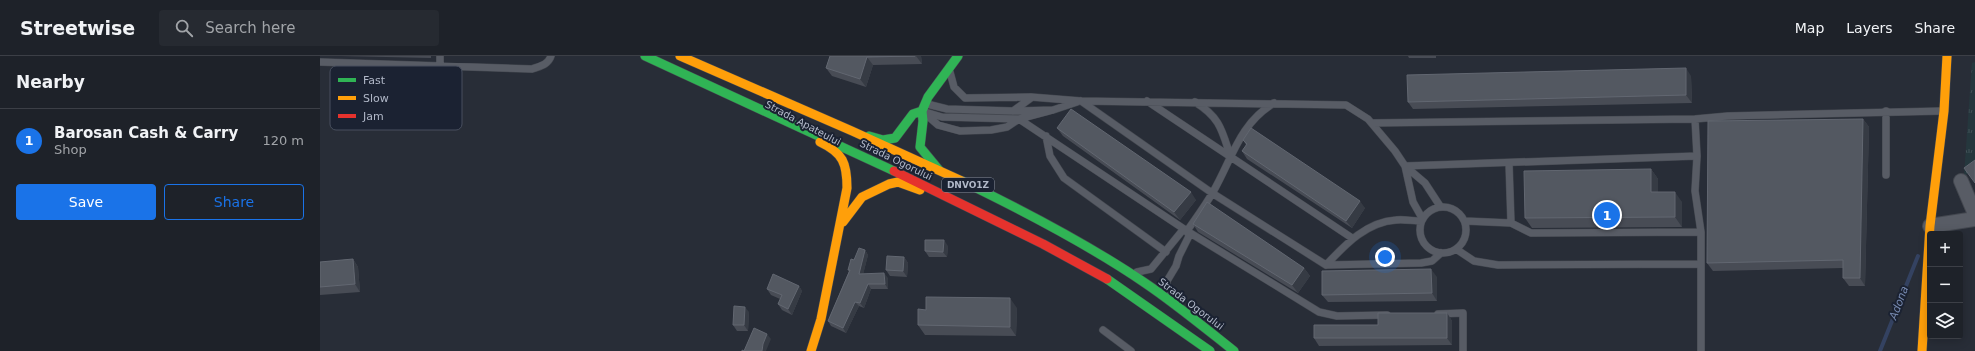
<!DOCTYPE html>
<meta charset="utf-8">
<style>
:root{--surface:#1e2229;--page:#262a31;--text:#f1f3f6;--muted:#a1a4a8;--line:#3c3f46;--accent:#1a73e8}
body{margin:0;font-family:"DejaVu Sans",sans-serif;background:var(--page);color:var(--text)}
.controls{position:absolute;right:12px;bottom:12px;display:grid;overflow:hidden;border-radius:4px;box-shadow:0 2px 10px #0003}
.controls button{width:36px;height:36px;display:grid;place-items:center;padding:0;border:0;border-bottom:1px solid var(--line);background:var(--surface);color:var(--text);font:20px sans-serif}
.you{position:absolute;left:1065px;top:201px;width:14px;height:14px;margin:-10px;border:3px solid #fff;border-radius:50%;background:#1a73e8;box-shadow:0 0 0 6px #1a73e833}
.badge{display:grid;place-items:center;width:26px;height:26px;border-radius:50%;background:var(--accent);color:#fff;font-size:13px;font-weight:700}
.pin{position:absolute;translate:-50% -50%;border:2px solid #fff;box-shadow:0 1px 4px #0006}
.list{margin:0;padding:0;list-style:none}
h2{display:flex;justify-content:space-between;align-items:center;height:52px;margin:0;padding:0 16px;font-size:17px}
h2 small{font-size:13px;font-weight:400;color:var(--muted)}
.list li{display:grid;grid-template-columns:26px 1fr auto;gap:12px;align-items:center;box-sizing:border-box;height:64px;padding:0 16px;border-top:1px solid var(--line)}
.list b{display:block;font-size:15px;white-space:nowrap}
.list p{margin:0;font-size:13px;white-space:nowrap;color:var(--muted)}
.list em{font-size:13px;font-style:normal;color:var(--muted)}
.actions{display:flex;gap:8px;padding:12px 16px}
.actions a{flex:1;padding:9px 0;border:1px solid var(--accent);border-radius:4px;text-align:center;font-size:14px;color:var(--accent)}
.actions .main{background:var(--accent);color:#fff}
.icon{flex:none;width:22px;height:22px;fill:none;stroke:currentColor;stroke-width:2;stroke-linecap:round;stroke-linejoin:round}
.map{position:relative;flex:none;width:1655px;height:295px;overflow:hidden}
header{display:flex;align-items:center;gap:24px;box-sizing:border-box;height:56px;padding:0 20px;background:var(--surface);border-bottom:1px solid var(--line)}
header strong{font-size:19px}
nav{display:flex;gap:22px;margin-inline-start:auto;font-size:14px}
.search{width:280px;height:36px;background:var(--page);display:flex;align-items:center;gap:10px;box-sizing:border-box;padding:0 14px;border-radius:4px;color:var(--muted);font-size:15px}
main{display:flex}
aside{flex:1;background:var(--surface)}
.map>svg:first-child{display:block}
</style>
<header>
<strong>Streetwise</strong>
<div class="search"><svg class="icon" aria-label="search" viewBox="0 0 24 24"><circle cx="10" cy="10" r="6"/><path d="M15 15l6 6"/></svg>Search here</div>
<nav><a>Map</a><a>Layers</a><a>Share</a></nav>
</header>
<main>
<aside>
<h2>Nearby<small></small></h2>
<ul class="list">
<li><span class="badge">1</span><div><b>Barosan Cash &amp; Carry</b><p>Shop</p></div><em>120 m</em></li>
</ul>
<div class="actions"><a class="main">Save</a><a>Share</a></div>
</aside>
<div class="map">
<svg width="1655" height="295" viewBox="0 0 1655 295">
<defs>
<pattern id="grass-tufts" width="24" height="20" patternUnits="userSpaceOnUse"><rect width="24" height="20" fill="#25373d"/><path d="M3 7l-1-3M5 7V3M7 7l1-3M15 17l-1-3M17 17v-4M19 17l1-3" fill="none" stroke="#425258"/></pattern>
</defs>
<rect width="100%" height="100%" fill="#282d37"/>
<path fill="url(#grass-tufts)" d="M1655 6V113L1644 120 1652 7Z"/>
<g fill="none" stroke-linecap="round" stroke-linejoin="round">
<path stroke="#344261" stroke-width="4" d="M1560 295 1598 200"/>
<defs>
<path id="lane" d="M0 6 212 13C220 10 228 9 231 0
M120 9V0
M630 16 634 31 645 42 711 41 761 45 1026 49 1048 63 1075 95 1085 110 1105 127 1120 150
M761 45 892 137 1006 209 1101 207 1112 205 1121 197
M827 45 1032 182
M875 46C901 62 902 75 911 102
M607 48 627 53 693 55 733 54 757 46
M733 54 699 63 867 175 999 256 1017 260 1067 259
M602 55 622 61 699 63 687 71 671 74 640 75 618 69Z
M693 55 711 42
M1566 55V119
M1052 67 1375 63 1408 60 1623 55
M726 80 730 100 744 122 846 196
M1085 110 1377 100
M1085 110 1093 146 1102 162
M1100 174a23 23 0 1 1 46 0a23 23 0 1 1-46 0Z
M1145 165 1191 167 1189 107
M1191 167 1211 177 1381 176
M867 175C876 162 885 150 893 136 912 103 919 68 954 47
M1136 193 1154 205 1178 209 1381 208V176L1375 135 1377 100 1375 63
M1006 209C1025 189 1046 166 1076 164 1084 163 1093 165 1101 165
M817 216 831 213 862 175H867L869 180 859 200 856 210 847 225V238
M1118 258 1143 257V295
M783 274 811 295
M1381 295V208"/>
<path id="street" d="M1641 125 1655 158
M1610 170 1655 163"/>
<path id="fast" d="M325 0 574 115
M549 80 563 84 575 82 593 58 602 55
M619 114 600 91 603 65 602 55 608 41 638 0
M642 125C704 155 768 188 825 227 856 248 885 272 914 295
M787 223 890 295"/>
<path id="slow" d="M360 0 532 75 642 125
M523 166 542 141 569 128 578 126 600 134
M491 295 501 263 527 132C527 107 523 97 500 86
M1602 295 1610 170 1624 55 1627 0"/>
<path id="jam" d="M574 115 723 188 787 223"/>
</defs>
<use href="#lane" stroke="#444850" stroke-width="8"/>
<use href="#street" stroke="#444850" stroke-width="16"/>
<use href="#fast" stroke="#444850" stroke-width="10"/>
<use href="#slow" stroke="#444850" stroke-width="10"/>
<use href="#jam" stroke="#444850" stroke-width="10"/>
<use href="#lane" stroke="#585c65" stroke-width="7"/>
<use href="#street" stroke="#585c65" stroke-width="14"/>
<use href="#fast" stroke="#30b455" stroke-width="9"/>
<use href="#slow" stroke="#ff9f0a" stroke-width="9"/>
<use href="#jam" stroke="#e5322d" stroke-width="9"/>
</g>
<path fill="#484c55" d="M20 0H111V2Z
M510 0H601L602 8 553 9 546 31 512 20 506 12Z
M1088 0H1116V2H1089Z
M1371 20 1372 47 1093 53 1088 46Z
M1543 63 1549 71 1545 230H1529L1523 222V212L1393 215 1387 207Z
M737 72 876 144 860 164 743 80Z
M923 84 1045 152 1032 172 927 103 922 95 926 89Z
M1331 113 1338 123V136L1362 146V171L1212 172 1205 162Z
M873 168 984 212 990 220 978 237 878 176Z
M628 190 627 201H609L605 195Z
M545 194 548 199 543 218 568 222V233H551L544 252 539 250 526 277 511 270 508 265 529 215 528 214 534 204Z
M584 201 588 207 587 221 570 220 566 214Z
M33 203 38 211 40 236 0 239V206Z
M1117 221V245L1008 246 1002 239Z
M479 230 482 235 472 259 462 254 458 248 460 243 451 239 447 233Z
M697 252 696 280 605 279 598 269Z
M429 256 428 275H417L413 269Z
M1127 257 1132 265V289L999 290 994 282Z"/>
<path fill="#363b44" d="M596 0H601L602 8Z
M547 1 553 9 546 31 540 23Z
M1366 12 1371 20 1372 47 1366 39Z
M1543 63 1549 71 1545 230 1540 222Z
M1331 113 1338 123V146L1331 136Z
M871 136 876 144 860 164 854 156Z
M1355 136 1362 146V171L1355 161Z
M1040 145 1045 152 1032 172 1026 165Z
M624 184 628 190 627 201 623 196Z
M545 194 548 199 542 223 539 218Z
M584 201 588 207 587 221 583 215Z
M33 203 38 211 40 236 35 228Z
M984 212 990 220 978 237 972 229Z
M1111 213 1117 221V245L1112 237Z
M564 217 568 222V233L565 228Z
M548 228 551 233 544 252 540 247Z
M479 230 482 235 472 259 468 253Z
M690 242 697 252 696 280 690 271Z
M535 246 539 250 526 277 523 272Z
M425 251 429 256 428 275 424 269Z
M1127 257 1132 265V289L1127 282Z
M447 278 451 283 446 295H442L443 288Z"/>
<path fill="#535861" stroke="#626771" d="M510 0H595L547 1 540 23 506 12Z
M1366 12V39L1088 46 1087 19Z
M751 53 871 136 854 156 737 72Z
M1543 63 1540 222H1523V204L1387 207 1388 65Z
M931 72 1040 145 1026 165 922 95 927 88 923 84Z
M1655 104V127L1644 112Z
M1331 113V136H1355V161L1205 162 1204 115Z
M887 146 984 212 972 229 873 168Z
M605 184H624L623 196 605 195Z
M539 192 545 194 539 218 564 217 565 228H548L540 247 535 246 523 272 508 265 530 214H528L531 203 534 204Z
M567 200 584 201 583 215 566 214Z
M33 203 35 228 0 231V206Z
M1111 213 1112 237 1002 239V215Z
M453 218 479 230 468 253 458 248 462 239 447 233Z
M606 241 690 242V271L598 269V253L606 254Z
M414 250 425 251 424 269H413Z
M1058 257H1127V282H994V269H1058Z
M434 272 447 278 443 288 442 295H422V294L424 295Z"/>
<g text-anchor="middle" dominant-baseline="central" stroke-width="4" stroke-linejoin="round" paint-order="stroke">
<rect fill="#1b2232" stroke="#848b9b" stroke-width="1" x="622" y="122" width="52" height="14" rx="3"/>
<g font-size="9" font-weight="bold" fill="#b1b8c8">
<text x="648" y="129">DNVO1Z</text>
</g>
<g font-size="10" fill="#b1b8c8" stroke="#1b2232">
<text transform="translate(483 67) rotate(28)">Strada Apateului</text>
<text transform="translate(576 104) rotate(26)">Strada Ogorului</text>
<text transform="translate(871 248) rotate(37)">Strada Ogorului</text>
</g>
<g font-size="11" font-style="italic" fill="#788bb2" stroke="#1b2232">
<text transform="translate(1579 247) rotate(-69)">Adona</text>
</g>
</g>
<rect x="10" y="10" width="132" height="64" rx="6" fill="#1b2232" stroke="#484f5f" stroke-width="1"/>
<rect x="18" y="22" width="18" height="4" fill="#30b455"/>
<rect x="18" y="40" width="18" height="4" fill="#ff9f0a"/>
<rect x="18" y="58" width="18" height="4" fill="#e5322d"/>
<g font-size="11" fill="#b1b8c8">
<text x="43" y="28">Fast</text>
<text x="43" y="46">Slow</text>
<text x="43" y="64">Jam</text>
</g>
</svg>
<div class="controls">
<button>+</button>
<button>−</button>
<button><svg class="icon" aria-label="layers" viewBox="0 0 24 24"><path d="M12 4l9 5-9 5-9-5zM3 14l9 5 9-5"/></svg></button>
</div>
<div class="you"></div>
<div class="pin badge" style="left:1287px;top:159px">1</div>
</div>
</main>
